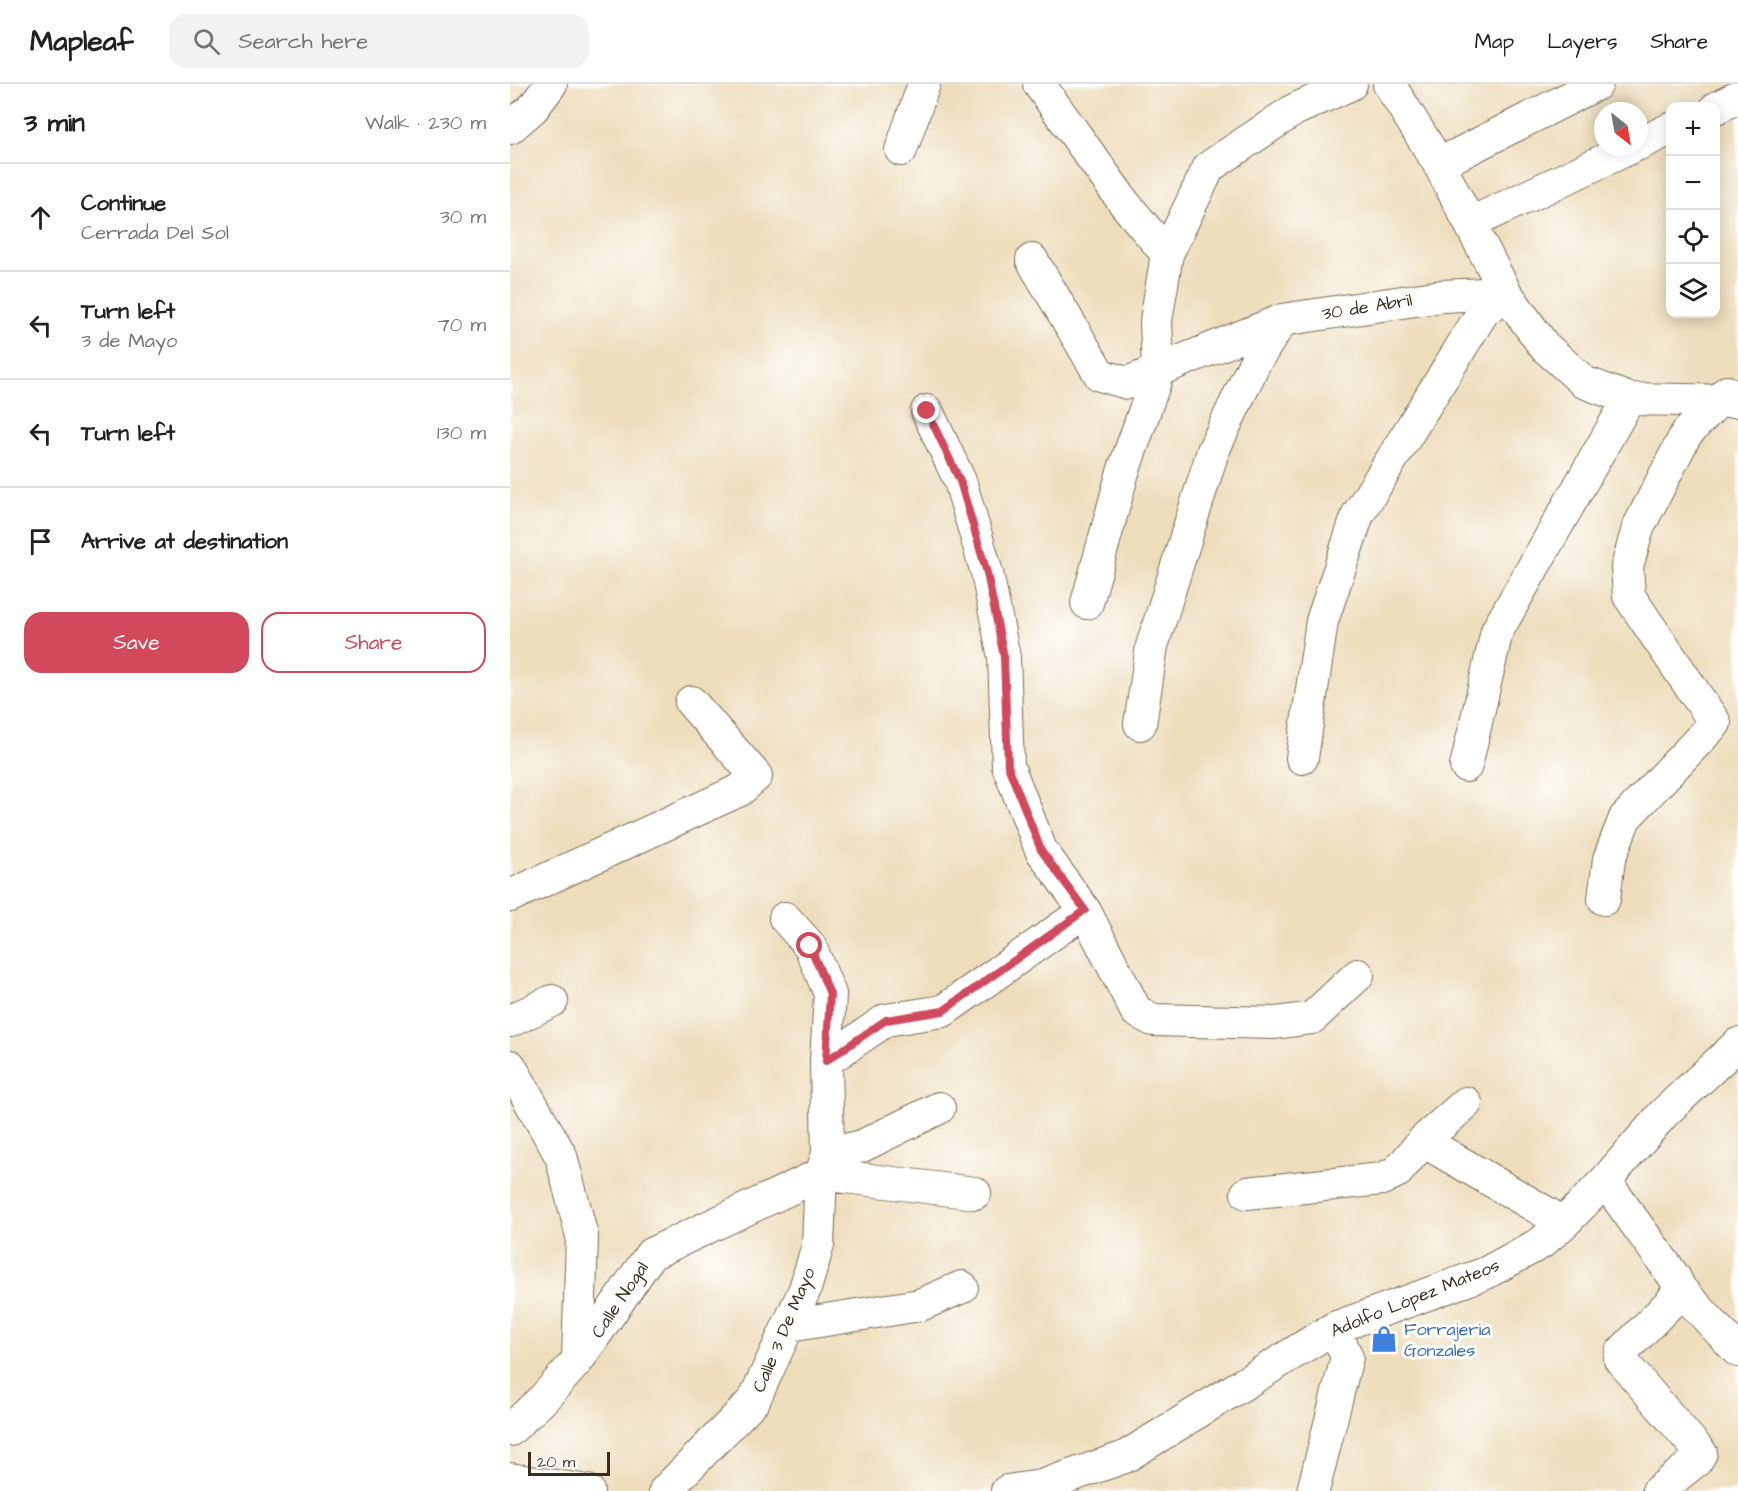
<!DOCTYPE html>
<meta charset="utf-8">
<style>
:root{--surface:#fff;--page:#f2f2f2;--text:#202124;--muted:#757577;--line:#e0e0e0;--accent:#d1495b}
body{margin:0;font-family:"Architects Daughter",sans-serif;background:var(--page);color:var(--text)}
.controls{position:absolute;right:18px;top:18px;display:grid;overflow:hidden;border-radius:12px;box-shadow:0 3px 15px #0003}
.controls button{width:54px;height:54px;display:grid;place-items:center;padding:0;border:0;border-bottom:2px solid var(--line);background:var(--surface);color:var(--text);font:30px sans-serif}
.compass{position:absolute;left:1084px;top:18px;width:54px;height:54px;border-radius:50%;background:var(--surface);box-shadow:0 3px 15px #0003;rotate:149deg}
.scale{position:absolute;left:18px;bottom:15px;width:82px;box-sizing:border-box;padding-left:6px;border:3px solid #3b2a1e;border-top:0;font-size:16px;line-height:21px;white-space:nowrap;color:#3b2a1e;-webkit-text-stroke:4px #fff;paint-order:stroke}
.stop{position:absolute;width:18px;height:18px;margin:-14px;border:4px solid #d1495b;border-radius:50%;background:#fff}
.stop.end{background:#d1495b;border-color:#fff;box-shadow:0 2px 6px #0008}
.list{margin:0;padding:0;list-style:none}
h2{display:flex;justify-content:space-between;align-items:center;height:78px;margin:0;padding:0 24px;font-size:26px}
h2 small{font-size:20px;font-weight:400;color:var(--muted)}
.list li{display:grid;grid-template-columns:39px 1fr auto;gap:18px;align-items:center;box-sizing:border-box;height:108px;padding:0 24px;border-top:2px solid var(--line)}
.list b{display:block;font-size:22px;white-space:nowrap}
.list p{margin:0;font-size:20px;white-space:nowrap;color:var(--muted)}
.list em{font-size:20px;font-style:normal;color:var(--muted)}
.actions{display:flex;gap:12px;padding:18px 24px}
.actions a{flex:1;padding:14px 0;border:2px solid var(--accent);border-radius:18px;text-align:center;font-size:21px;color:var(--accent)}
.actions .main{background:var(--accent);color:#fff}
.icon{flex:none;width:33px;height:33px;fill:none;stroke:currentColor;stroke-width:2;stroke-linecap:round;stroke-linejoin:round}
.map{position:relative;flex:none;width:1228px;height:1407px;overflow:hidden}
header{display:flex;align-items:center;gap:36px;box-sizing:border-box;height:84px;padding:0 30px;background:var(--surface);border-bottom:2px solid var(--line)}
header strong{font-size:28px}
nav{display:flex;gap:33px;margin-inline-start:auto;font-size:21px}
.search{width:420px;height:54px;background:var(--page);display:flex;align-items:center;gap:15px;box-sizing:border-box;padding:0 21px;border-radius:18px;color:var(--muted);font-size:22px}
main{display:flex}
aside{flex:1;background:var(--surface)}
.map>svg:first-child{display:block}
</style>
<header>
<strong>Mapleaf</strong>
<div class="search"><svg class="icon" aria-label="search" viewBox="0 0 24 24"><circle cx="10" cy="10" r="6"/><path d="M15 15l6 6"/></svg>Search here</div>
<nav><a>Map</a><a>Layers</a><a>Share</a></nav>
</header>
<main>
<aside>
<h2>3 min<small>Walk · 230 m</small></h2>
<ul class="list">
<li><svg class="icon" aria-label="ahead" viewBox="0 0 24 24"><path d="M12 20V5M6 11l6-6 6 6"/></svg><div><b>Continue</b><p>Cerrada Del Sol</p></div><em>30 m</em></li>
<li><svg class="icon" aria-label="left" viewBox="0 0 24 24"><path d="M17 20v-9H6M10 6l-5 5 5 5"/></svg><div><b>Turn left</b><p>3 de Mayo</p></div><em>70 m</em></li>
<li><svg class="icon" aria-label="left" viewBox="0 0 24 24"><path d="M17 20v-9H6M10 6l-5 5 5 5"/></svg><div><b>Turn left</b></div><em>130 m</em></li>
<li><svg class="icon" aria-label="arrive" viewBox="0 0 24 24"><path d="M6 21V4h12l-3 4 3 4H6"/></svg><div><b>Arrive at destination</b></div></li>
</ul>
<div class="actions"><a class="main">Save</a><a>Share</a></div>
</aside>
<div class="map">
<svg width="1228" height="1407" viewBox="0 0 1228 1407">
<rect width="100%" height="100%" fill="#fff"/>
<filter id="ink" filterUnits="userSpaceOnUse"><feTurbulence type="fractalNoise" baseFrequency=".0167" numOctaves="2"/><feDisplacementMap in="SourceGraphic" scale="12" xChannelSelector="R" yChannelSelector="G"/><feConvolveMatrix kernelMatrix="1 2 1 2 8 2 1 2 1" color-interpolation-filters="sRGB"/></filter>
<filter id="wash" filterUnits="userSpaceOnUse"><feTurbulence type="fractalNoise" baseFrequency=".008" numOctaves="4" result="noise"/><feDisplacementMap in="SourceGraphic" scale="24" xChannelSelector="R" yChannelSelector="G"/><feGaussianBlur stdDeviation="1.35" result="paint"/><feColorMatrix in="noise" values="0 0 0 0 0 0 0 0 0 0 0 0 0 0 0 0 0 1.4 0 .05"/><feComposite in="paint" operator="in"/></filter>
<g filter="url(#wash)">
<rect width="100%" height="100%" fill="#edddbb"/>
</g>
<g filter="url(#ink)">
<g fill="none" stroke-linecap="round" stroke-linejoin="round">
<defs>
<path id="minor" d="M529 0 615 120 657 170
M1206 24 1228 13
M0 44 23 24 41 0
M1129 60 1160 45
M391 66 414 0
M929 80 1087 0
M961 139 1122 63
M522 176 590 291 617 299 772 236 932 212 996 209 1034 262 1074 298 1119 315 1228 317
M417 327 450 397 477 489 494 573 498 682 531 766 575 827 626 927 643 936 765 939 802 934 848 891
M577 519 613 388 648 289 646 237 657 170 699 83 784 26 841 0
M630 640 642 562 703 367 745 278 772 236
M792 674 812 537 848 430 973 228 996 209 929 80 879 0
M956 682 987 547 1119 315
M0 812 230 706 246 692 181 618
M1094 815 1099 775 1115 734 1205 639 1119 512 1117 483 1128 444 1176 350 1217 308
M0 937 42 917
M316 977 376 936 433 927 575 827
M0 982 51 1072 72 1152 68 1276
M913 1057 1054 1139
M318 1070 352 1062 429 1024
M1095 1097 1165 1194 1170 1205 1228 1267
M737 1109 872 1095 888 1087 913 1057 956 1019
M278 1242 410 1221 452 1203
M0 1346 33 1315 68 1276 141 1170 311 1090 465 1109
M0 1395 78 1407
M155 1407 244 1316 295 1205 308 1161 311 1090 318 1070 316 977 320 910 300 862 275 834
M497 1407 531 1402 615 1373 824 1244 976 1189 1031 1159 1054 1139 1095 1097 1154 1029 1228 960
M803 1407 837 1273 824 1244
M1148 1407 1186 1377 1191 1369 1110 1275 1111 1269 1161 1218 1170 1205"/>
</defs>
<use href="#minor" stroke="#796955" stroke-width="34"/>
<use href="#minor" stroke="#fff" stroke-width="32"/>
</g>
</g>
<g fill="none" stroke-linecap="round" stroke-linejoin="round" filter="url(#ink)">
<path stroke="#d1495b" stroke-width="8" d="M300 862 320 910 316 977 376 936 433 927 575 826 531 766 498 682 494 573 477 489 450 397 417 327"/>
</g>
<defs>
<symbol id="shop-bare" viewBox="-9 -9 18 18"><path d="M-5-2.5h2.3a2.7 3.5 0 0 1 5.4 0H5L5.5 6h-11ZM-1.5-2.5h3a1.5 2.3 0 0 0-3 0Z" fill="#3f7fe0" stroke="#fff" stroke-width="2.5" paint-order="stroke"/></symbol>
</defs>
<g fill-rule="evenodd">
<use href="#shop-bare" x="855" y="1236" width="38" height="38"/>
</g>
<g text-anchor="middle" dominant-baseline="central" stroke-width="6" stroke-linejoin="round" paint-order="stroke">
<g font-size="18" fill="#3b2a1e" stroke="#fff">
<text transform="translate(857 223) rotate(-9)">30 de Abril</text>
<text transform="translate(905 1214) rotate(-22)">Adolfo López Mateos</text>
<text transform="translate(110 1216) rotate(-56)">Calle Nogal</text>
<text transform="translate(274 1246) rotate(-67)">Calle 3 De Mayo</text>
</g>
<g font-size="18" fill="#366cbe" stroke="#fff" text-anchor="start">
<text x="894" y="1245">Forrajeria<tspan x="894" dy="21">Gonzales</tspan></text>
</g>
</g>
</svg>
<div class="controls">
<button>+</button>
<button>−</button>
<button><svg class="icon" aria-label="locate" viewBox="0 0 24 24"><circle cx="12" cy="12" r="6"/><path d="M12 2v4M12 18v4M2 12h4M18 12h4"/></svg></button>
<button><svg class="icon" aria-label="layers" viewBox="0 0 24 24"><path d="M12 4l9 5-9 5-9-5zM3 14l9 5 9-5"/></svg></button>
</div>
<svg class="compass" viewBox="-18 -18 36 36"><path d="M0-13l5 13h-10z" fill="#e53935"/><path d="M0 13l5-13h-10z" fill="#757577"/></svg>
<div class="scale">20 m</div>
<div class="stop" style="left:300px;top:862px"></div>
<div class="stop end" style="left:417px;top:327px"></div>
</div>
</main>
